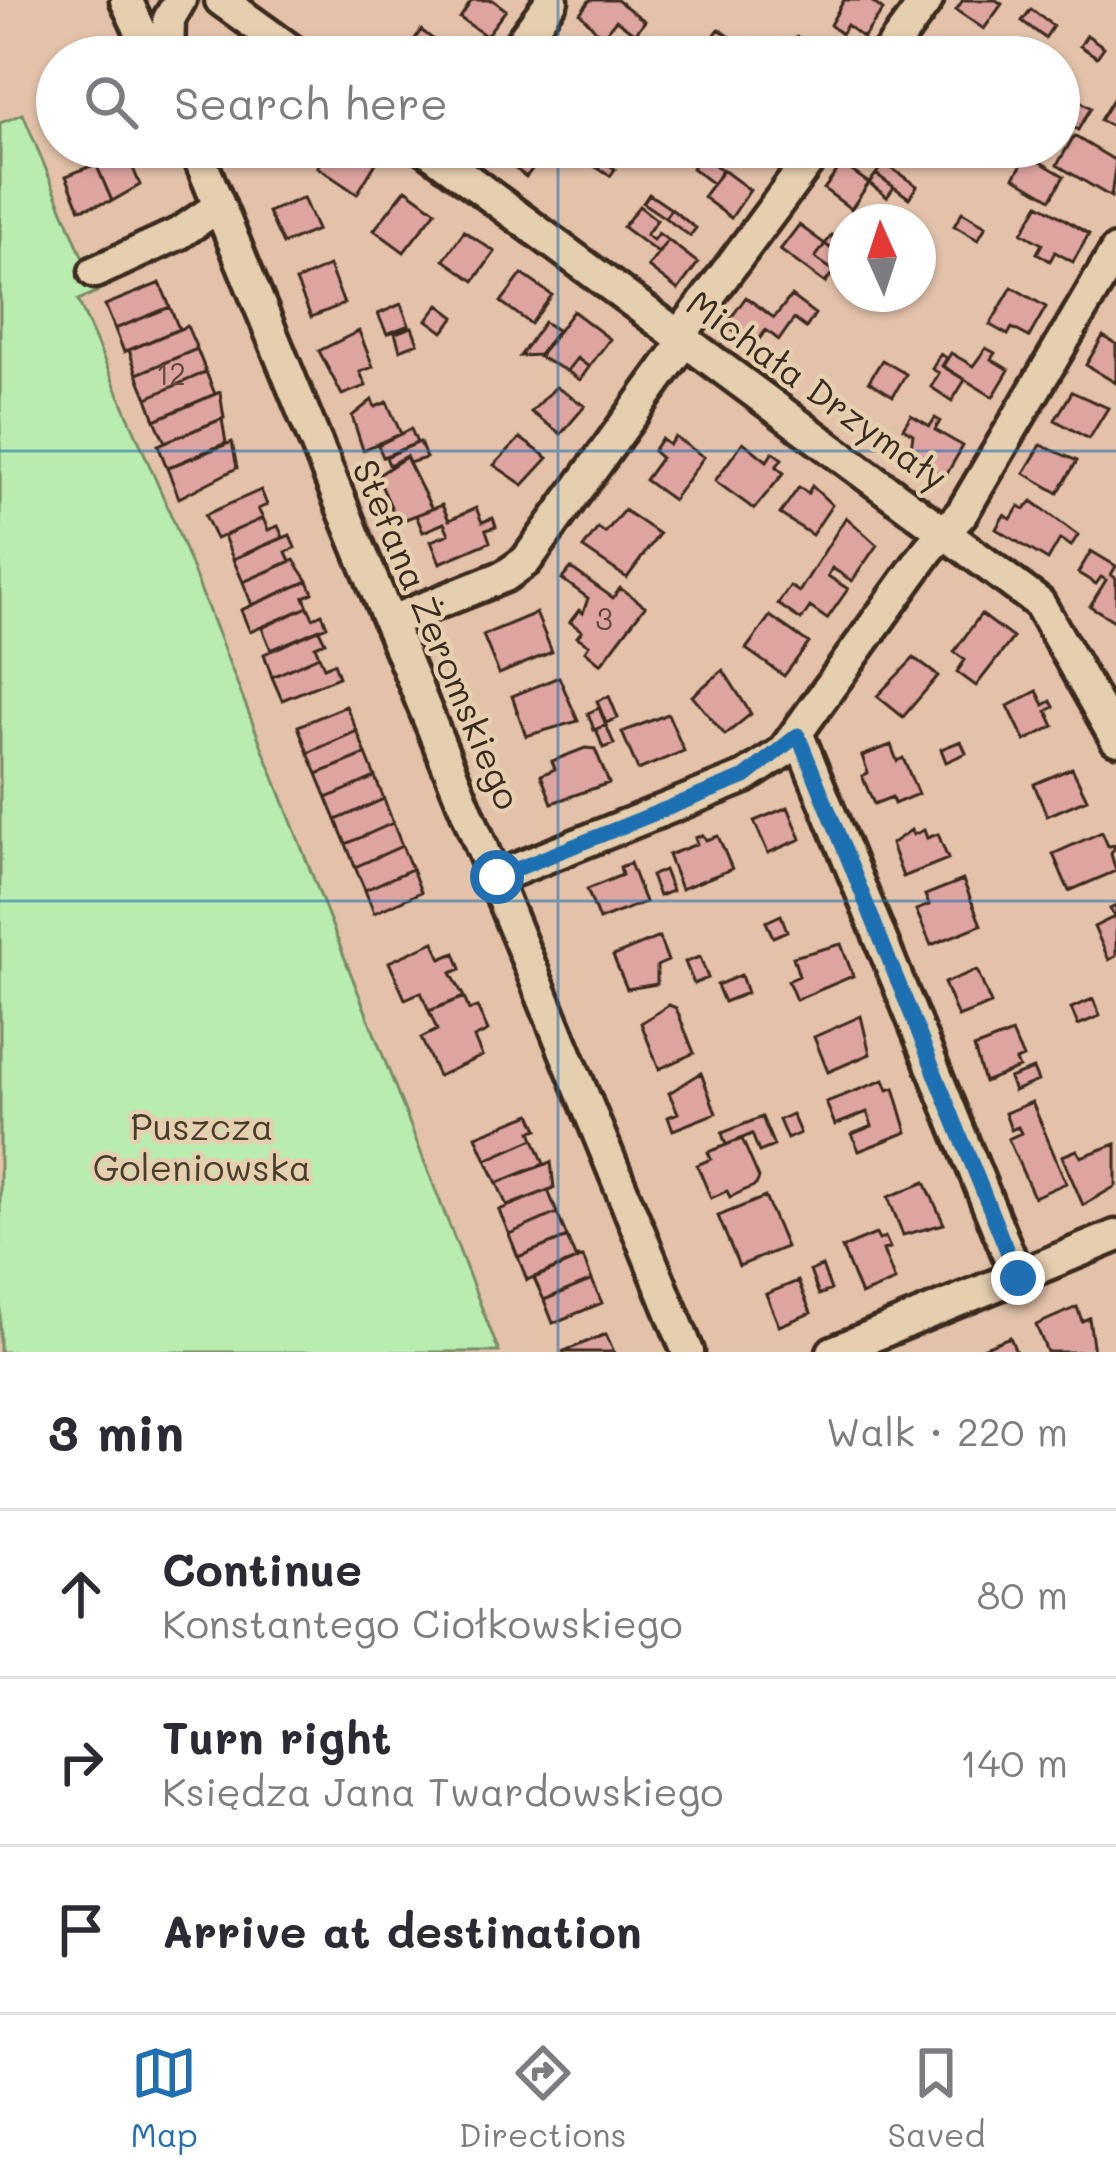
<!DOCTYPE html>
<meta charset="utf-8">
<style>
:root{--surface:#fff;--page:#f2f2f3;--text:#2b2b33;--muted:#7c7c81;--line:#e1e1e2;--accent:#1f6fb2}
body{margin:0;font-family:Mali,sans-serif;background:var(--page);color:var(--text)}
.compass{position:absolute;left:828px;top:204px;width:108px;height:108px;border-radius:50%;background:var(--surface);box-shadow:0 3px 9px #0004;rotate:357deg}
.stop{position:absolute;width:36px;height:36px;margin:-27px;border:9px solid #1f6fb2;border-radius:50%;background:#fff}
.stop.end{background:#1f6fb2;border-color:#fff;box-shadow:0 3px 12px #0008}
.list{margin:0;padding:0;list-style:none}
h2{display:flex;justify-content:space-between;align-items:center;height:156px;margin:0;padding:0 48px;font-size:51px}
h2 small{font-size:39px;font-weight:400;color:var(--muted)}
.list li{display:grid;grid-template-columns:78px 1fr auto;gap:36px;align-items:center;box-sizing:border-box;height:168px;padding:0 48px;border-top:3px solid var(--line)}
.list b{display:block;font-size:45px;white-space:nowrap}
.list p{margin:0;font-size:39px;white-space:nowrap;color:var(--muted)}
.list em{font-size:39px;font-style:normal;color:var(--muted)}
.icon{flex:none;width:66px;height:66px;fill:none;stroke:currentColor;stroke-width:2;stroke-linecap:round;stroke-linejoin:round}
.map{position:relative;flex:none;width:1116px;height:1352px;overflow:hidden}
.search{position:absolute;background:var(--surface);box-shadow:0 3px 9px #0004;left:36px;right:36px;top:36px;height:132px;display:flex;align-items:center;gap:30px;box-sizing:border-box;padding:0 42px;border-radius:66px;color:var(--muted);font-size:45px}
.sheet{height:660px;background:var(--surface)}
nav{display:flex;justify-content:space-around;align-items:center;box-sizing:border-box;height:168px;border-top:3px solid var(--line);background:var(--surface);font-size:33px;color:var(--muted)}
nav a{display:grid;justify-items:center;gap:6px}
nav .on{color:var(--accent)}
.map>svg:first-child{display:block}
</style>
<div class="map">
<svg width="1116" height="1352" viewBox="0 0 1116 1352">
<rect width="100%" height="100%" fill="#e4c2aa"/>
<filter id="ink" filterUnits="userSpaceOnUse"><feTurbulence type="fractalNoise" baseFrequency=".00833" numOctaves="2"/><feDisplacementMap in="SourceGraphic" scale="24" xChannelSelector="R" yChannelSelector="G"/><feConvolveMatrix kernelMatrix="1 2 1 2 8 2 1 2 1" color-interpolation-filters="sRGB"/></filter>
<g filter="url(#ink)">
<path fill="#b8edaf" stroke="#7a8c66" stroke-width="3" d="M23 114 97 292 78 300 174 522 499 1352H0V123Z"/>
<path fill="#dea4a0" stroke="#3b2a1e" stroke-width="3" d="M472 0H493L506 10 486 36 460 18Z
M590 0H617L645 21 635 34 616 20 602 37 580 13Z
M844 0H870L883 10 863 38 847 25 841 34 830 25Z
M963 0H996L1002 4 984 29 956 10Z
M1031 9 1053 26 1045 38 1022 21Z
M719 29 735 40 728 49 733 57H718L705 48Z
M421 30 443 47 436 57H421L409 48Z
M1087 35 1104 47 1097 57 1080 46Z
M90 37 103 57H74L69 50Z
M797 37 816 51 820 44 830 51 825 57H782Z
M1070 95 1091 108 1078 130 1059 119V103L1063 105Z
M1113 99 1116 101V129L1100 120Z
M1074 136 1116 161 1111 197 1057 165Z
M332 147H351L362 155 366 148 379 158 357 194 317 167Z
M488 147H541L547 151 526 177Z
M564 147H586L615 169 610 176Z
M126 151 140 185 112 201 96 164Z
M701 155 722 170 713 184 692 168Z
M1028 155 1064 176 1051 199 1014 177Z
M884 163 917 186 909 198 876 174Z
M96 164 112 201 80 209 66 176Z
M842 164 869 183 851 209 824 189Z
M723 170 750 190 731 218 703 197Z
M876 174 894 187 887 197 869 183Z
M406 189 436 211 404 252 374 230Z
M649 194 671 209 665 218 643 203Z
M303 198 317 230 283 244 268 212Z
M1039 204 1089 234 1073 262 1055 252 1050 261 1037 253 1042 244 1022 233Z
M639 206 657 220 646 235 653 240 658 233 668 240 658 253 623 227Z
M671 209 696 228 690 236 665 218Z
M962 212 986 226 978 240 954 226Z
M799 225 825 244 815 258 834 271 825 283 780 250Z
M464 231 495 252 474 281 444 260Z
M832 235 846 245V260L825 244Z
M668 240 698 263 678 290 648 267Z
M825 244 843 258 834 271 815 258Z
M329 266 344 304 311 317 296 281Z
M522 274 552 295 531 324 501 302Z
M160 283 170 307 115 329 105 305Z
M1012 287 1046 307 1029 337 1012 328 1008 335 990 325Z
M791 296 815 314 806 328 794 319 779 340 766 330 754 346 726 325 746 297 774 318Z
M401 304 409 325 387 334 378 314Z
M439 305 455 317 443 332 427 320Z
M170 307 179 329 124 352 115 329Z
M573 311 610 339 589 367 577 358 567 371 539 357Z
M544 322 557 330 539 355 520 356Z
M187 326 197 349 137 374 129 350Z
M412 327 418 343 400 350 395 333Z
M359 331 373 367 360 372 366 386 342 395 319 351Z
M1103 336 1116 344V383L1086 365Z
M986 348 995 353 991 359 1009 370 993 397 943 366 951 353 973 366Z
M197 349 206 372 147 398 137 374Z
M940 354 947 358 942 366 965 380 952 401 931 387 939 373 932 369Z
M577 358 589 367 580 380 567 371Z
M882 360 906 374 893 396 869 381Z
M206 372 215 394 155 420 147 398Z
M556 387 585 406 561 434 531 412Z
M220 392 224 418 165 442 155 420Z
M1072 392 1108 408 1089 439 1055 420Z
M372 400 375 407 387 402 401 434 363 450 352 416Z
M911 415 930 426 935 418 940 421 935 430 963 446 945 477 910 456 913 434 903 428Z
M222 419 226 443 167 468 158 445Z
M411 429 417 443 383 457 378 445Z
M675 437 704 457 673 500 645 480 661 458 653 451 661 439 669 445Z
M520 438 548 458 523 485 494 465Z
M232 442 237 468 179 498 167 468Z
M420 442 426 458 409 463 406 456 389 465 386 457Z
M743 442 767 461 773 452 782 459 776 467 784 473 754 509 715 481Z
M1041 445 1077 461 1058 493 1024 473Z
M406 457 432 509 398 522 377 476Z
M812 486 832 505 812 535 780 514 799 487 808 493Z
M261 490 267 505 258 509 263 518 216 539 205 515Z
M1032 501 1078 535 1071 546 1060 539 1048 560 996 529 1004 515 1011 519 1019 506 1025 509Z
M442 505 449 520 476 508 482 522 493 518 496 527 486 530 490 542 440 563 431 541 449 534 444 523 423 532 416 515Z
M624 510 659 534 627 578 583 548 598 528 605 533Z
M846 517 877 545 852 581 832 568 828 576 848 589 827 619 810 607 801 620 778 604 790 586 799 592Z
M263 518 268 530 278 526 283 537 233 559 224 536Z
M290 535 295 548 286 552 290 561 243 582 233 559Z
M1091 551 1116 566 1111 575 1116 578V622L1090 606 1106 580 1101 577 1096 584 1078 573Z
M294 560 308 581 252 605 243 582Z
M571 568 613 598 620 588 645 606 601 664 585 651 589 645 577 637 582 631 570 622 579 610 583 613 588 598 562 579Z
M308 581 313 593 304 597 308 607 250 632 241 610Z
M308 607 313 618 322 614 327 626 271 650 262 628Z
M536 613 552 652 499 674 483 635Z
M981 614 1013 638 976 686 957 672 965 660 954 652Z
M770 616 809 643 784 676 746 649Z
M319 630 325 642 315 646 319 656 272 677 264 654Z
M319 656 324 667 334 663 339 677 282 700 272 677Z
M914 658 938 676 903 717 877 696Z
M723 670 751 714 725 735 692 696Z
M559 677 578 721 526 736 512 696Z
M1037 691 1044 705 1051 701 1054 707 1047 711 1054 726 1025 741 1008 706Z
M609 696 618 718 606 723 597 701Z
M346 706 357 731 308 753 298 726Z
M599 708 606 725 594 730 588 713Z
M668 714 684 751 638 770 622 732Z
M606 725 614 744 603 748 596 729Z
M357 731 366 754 317 774 308 753Z
M961 741 966 753 946 762 941 749Z
M891 745 897 761 903 758 918 794 894 804 892 797 874 804 862 776 868 773 862 756Z
M585 748 595 749 609 783 552 803 541 775 555 769 552 761Z
M366 754 375 777 327 798 317 774Z
M1072 768 1087 799 1047 816 1034 784Z
M375 777 384 799 336 820 327 798Z
M384 799 393 823 346 844 336 820Z
M788 807 801 839 768 853 754 821Z
M393 823 402 846 355 867 346 844Z
M911 830 913 835 924 830 927 838 938 834 948 859 903 877 891 844Z
M1102 832 1108 846 1116 845 1111 854 1116 871 1069 891 1053 854Z
M703 835 706 840 718 836 732 869 681 889 668 855 697 844 695 838Z
M402 846 412 869 365 890 355 867Z
M630 863 645 902 599 920 587 889 622 875 620 867Z
M412 869 421 892 374 913 365 890Z
M664 870 672 891 659 896 651 876Z
M963 880 981 925 931 945 916 910 929 905 925 895Z
M1116 906V956L1109 960 1094 927 1114 917 1110 909Z
M781 915 787 931 773 937 766 922Z
M659 937 668 961 657 966V984L627 989 613 956Z
M434 942 441 959 455 953 461 969 451 973 464 997 429 1011 421 992 405 999 389 962Z
M841 944 853 976 796 1000 788 981 799 976 793 957Z
M700 957 708 978 694 984 685 962Z
M977 970 991 1004 958 1017 944 983Z
M741 975 747 993 724 1002 717 985Z
M464 997 469 1010 477 1007 488 1031 474 1038 482 1056 438 1076 421 1038 437 1030 429 1011Z
M1093 999 1100 1016 1078 1025 1071 1008Z
M669 1005 676 1008 694 1053 659 1069 641 1023Z
M861 1016 870 1054 828 1072 814 1037Z
M1012 1033 1023 1058 1016 1061 1019 1068 984 1082 974 1048Z
M1033 1069 1038 1081 1014 1091 1009 1078Z
M701 1073 716 1113 673 1130 668 1117 678 1113 669 1093Z
M884 1080 888 1090 894 1088 907 1132 859 1151 852 1134 872 1126 867 1112 835 1125 826 1102Z
M1032 1102 1066 1183 1034 1197 1008 1139 1021 1133 1018 1127 1011 1130 1005 1113Z
M531 1114 538 1129 531 1131 534 1139 486 1160 476 1136Z
M792 1114 800 1133 787 1139 779 1120Z
M762 1117 774 1146 759 1152 752 1134 726 1145 722 1133Z
M534 1139 544 1164 497 1183 486 1160Z
M742 1139 759 1178 756 1185 730 1197 727 1191 711 1198 697 1165 711 1159 708 1152Z
M1116 1144V1186L1083 1205 1062 1156 1077 1150 1081 1157Z
M551 1162 554 1188 507 1206 497 1183Z
M925 1182 944 1224 903 1235 888 1197Z
M548 1190 557 1213 509 1234 499 1210Z
M765 1197 786 1247 739 1266 718 1216Z
M557 1213 567 1237 518 1257 509 1234Z
M876 1234 879 1240 885 1237 890 1248 883 1250 895 1281 861 1295 842 1248Z
M567 1237 575 1257H583L527 1280 518 1257Z
M583 1257 592 1280 544 1300 534 1278Z
M822 1266 831 1290 819 1295 810 1271Z
M592 1280 602 1303 553 1323 544 1300Z
M798 1281 811 1313 779 1326 766 1294Z
M1077 1307 1082 1321 1089 1318 1094 1352H1047L1036 1325Z
M606 1334 614 1352H562Z
M1010 1337 1016 1352H967L980 1349Z"/>
<g fill="none" stroke-linecap="round" stroke-linejoin="round">
<defs>
<path id="minor" d="M126 0 153 57
M221 0 300 57
M168 57 169 19 180 0
M510 57 552 0
M885 57 927 0
M195 147 688 1352
M424 147 1039 603 1116 739
M95 272 180 233 219 206
M389 622 505 576 526 561 675 355 689 323 819 147
M798 735 1018 1278
M497 877 745 777 783 752 929 549 962 513 1116 251
M833 1352 1116 1236"/>
</defs>
<use href="#minor" stroke="#3b2a1e" stroke-width="39"/>
<use href="#minor" stroke="#e6cfaf" stroke-width="30"/>
</g>
</g>
<g fill="none" stroke-linecap="round" stroke-linejoin="round" filter="url(#ink)">
<path stroke="#1f6fb2" stroke-width="15" d="M497 877 745 777 798 735 1018 1278"/>
</g>
<path fill="none" stroke="#1f6fb2" stroke-width="3" stroke-opacity="0.55" d="M558 0V57M558 147V1352M0 451H1116M0 901H1116"/>
<g text-anchor="middle" dominant-baseline="central" stroke-width="9" stroke-linejoin="round" paint-order="stroke">
<g font-size="30" fill="#64483e">
<text x="171" y="373">12</text>
<text x="604" y="618">3</text>
</g>
<g font-size="36" fill="#3b2a1e" stroke="#e6cfaf">
<text transform="translate(818 389) rotate(36)">Michała Drzymały</text>
<text transform="translate(438 634) rotate(67)">Stefana Żeromskiego</text>
</g>
<g font-size="36" fill="#483e2c" stroke="#e6cfaf">
<text x="202" y="1125">Puszcza<tspan x="202" dy="41">Goleniowska</tspan></text>
</g>
</g>
</svg>
<svg class="compass" viewBox="-18 -18 36 36"><path d="M0-13l5 13h-10z" fill="#e53935"/><path d="M0 13l5-13h-10z" fill="#7c7c81"/></svg>
<div class="stop" style="left:497px;top:877px"></div>
<div class="stop end" style="left:1018px;top:1278px"></div>
<div class="search"><svg class="icon" aria-label="search" viewBox="0 0 24 24"><circle cx="10" cy="10" r="6"/><path d="M15 15l6 6"/></svg>Search here</div>
</div>
<section class="sheet">
<h2>3 min<small>Walk · 220 m</small></h2>
<ul class="list">
<li><svg class="icon" aria-label="ahead" viewBox="0 0 24 24"><path d="M12 20V5M6 11l6-6 6 6"/></svg><div><b>Continue</b><p>Konstantego Ciołkowskiego</p></div><em>80 m</em></li>
<li><svg class="icon" aria-label="right" viewBox="0 0 24 24"><path d="M7 20v-9h11M14 6l5 5-5 5"/></svg><div><b>Turn right</b><p>Księdza Jana Twardowskiego</p></div><em>140 m</em></li>
<li><svg class="icon" aria-label="arrive" viewBox="0 0 24 24"><path d="M6 21V4h12l-3 4 3 4H6"/></svg><div><b>Arrive at destination</b></div></li>
</ul>
</section>
<nav>
<a class="on"><svg class="icon" aria-label="map" viewBox="0 0 24 24"><path d="M3 6l6-2 6 2 6-2v14l-6 2-6-2-6 2zM9 4v14M15 6v14"/></svg>Map</a>
<a><svg class="icon" aria-label="directions" viewBox="0 0 24 24"><path d="M12 3l9 9-9 9-9-9zM9 14v-3h6M13 9l2 2-2 2"/></svg>Directions</a>
<a><svg class="icon" aria-label="saved" viewBox="0 0 24 24"><path d="M7 4h10v16l-5-4-5 4z"/></svg>Saved</a>
</nav>
